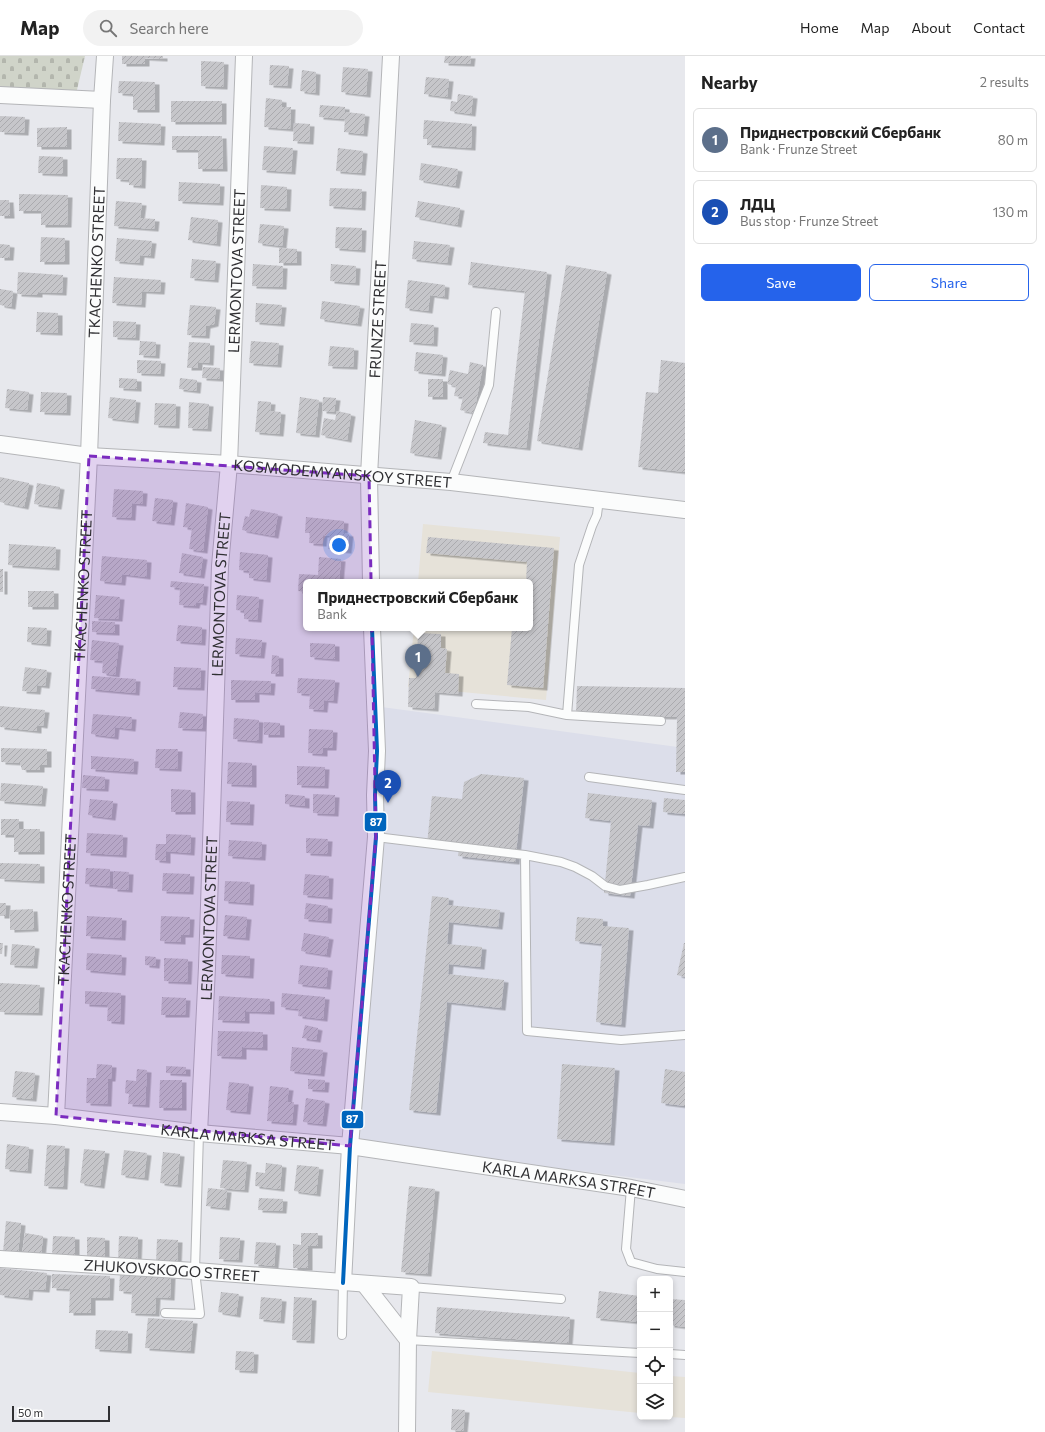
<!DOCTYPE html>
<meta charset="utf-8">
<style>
:root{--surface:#fff;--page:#f2f2f2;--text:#222;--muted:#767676;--line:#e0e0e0;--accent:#2563eb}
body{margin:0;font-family:Commissioner,sans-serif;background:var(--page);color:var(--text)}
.controls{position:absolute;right:12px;bottom:12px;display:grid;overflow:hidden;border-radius:6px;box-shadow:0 2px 6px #0003}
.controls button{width:36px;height:36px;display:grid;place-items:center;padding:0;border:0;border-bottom:1px solid var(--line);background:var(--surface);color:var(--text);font:20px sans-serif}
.scale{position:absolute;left:12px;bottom:10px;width:98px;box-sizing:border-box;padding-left:4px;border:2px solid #303033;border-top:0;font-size:11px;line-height:14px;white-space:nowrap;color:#303033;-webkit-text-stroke:3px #fff;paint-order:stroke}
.you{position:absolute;left:339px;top:489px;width:14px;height:14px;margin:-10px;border:3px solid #fff;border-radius:50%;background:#1a73e8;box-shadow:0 0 0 6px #1a73e833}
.badge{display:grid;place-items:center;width:26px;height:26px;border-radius:50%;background:var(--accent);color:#fff;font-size:13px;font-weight:700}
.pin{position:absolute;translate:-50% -33px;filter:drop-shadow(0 1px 2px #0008)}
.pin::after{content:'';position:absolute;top:21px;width:14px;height:12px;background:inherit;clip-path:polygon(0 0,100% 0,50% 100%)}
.popup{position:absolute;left:303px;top:523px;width:230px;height:52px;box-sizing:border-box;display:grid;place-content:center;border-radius:6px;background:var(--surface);filter:drop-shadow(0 1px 3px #0005);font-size:13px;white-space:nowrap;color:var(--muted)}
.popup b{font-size:15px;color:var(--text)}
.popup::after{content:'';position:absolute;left:50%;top:100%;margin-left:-8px;border:8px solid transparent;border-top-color:var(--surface)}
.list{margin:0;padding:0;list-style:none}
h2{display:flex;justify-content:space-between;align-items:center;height:52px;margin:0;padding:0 16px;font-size:17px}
h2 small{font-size:13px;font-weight:400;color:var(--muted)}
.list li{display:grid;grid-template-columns:26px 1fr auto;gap:12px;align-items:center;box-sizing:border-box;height:64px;margin:0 8px 8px;padding:0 8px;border:1px solid var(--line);border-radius:6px}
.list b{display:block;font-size:15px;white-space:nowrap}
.list p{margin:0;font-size:13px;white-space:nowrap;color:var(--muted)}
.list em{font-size:13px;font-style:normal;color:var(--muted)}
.actions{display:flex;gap:8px;padding:12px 16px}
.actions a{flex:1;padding:9px 0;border:1px solid var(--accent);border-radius:6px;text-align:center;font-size:14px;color:var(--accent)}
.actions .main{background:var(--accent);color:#fff}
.icon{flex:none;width:22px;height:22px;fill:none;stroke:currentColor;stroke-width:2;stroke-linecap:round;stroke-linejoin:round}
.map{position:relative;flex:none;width:685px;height:1376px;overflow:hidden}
header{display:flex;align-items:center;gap:24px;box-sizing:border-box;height:56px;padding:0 20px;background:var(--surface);border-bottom:1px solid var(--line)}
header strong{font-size:19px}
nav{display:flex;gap:22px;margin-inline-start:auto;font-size:14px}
.search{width:280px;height:36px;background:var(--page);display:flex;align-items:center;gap:10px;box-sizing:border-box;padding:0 14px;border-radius:22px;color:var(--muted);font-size:15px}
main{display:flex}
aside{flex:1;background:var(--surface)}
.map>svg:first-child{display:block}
</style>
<header>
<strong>Map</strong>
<div class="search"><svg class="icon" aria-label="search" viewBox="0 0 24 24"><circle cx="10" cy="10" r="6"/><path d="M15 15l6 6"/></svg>Search here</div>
<nav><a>Home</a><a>Map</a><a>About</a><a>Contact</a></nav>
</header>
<main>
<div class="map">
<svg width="685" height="1376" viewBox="0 0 685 1376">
<defs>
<pattern id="cemetery-stones" width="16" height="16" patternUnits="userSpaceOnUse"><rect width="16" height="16" fill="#d0d4c9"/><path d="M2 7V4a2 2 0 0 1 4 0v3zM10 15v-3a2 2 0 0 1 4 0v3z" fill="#b3b6ad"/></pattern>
<pattern id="building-hatch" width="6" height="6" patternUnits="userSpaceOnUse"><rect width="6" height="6" fill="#c6c6ca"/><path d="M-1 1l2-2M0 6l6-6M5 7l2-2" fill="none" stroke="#aaaaae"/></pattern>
<filter id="shadow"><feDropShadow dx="4.5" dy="2.5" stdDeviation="0" flood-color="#0004"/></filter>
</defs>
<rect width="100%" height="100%" fill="#e7e8ed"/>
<path fill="#dcdeea" d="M374 650 685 692V1128L355 1087Z"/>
<path fill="#e6e2d9" d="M423 468 560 481 546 644 408 631 414 572H530V526H418Z
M432 1295 640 1317V1357L428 1336Z
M670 1320 685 1321V1362L670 1361Z"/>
<path fill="url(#cemetery-stones)" d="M0 0H85L76 38 0 32Z"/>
<path fill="url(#building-hatch)" filter="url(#shadow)" d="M122 0H163V3L145 2V8H122Z
M445 0H471L470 8 444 7Z
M201 5 224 6 223 31 201 30Z
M270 9 289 10 287 30 269 29Z
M343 11 368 13 366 39 341 36Z
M302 14 316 16 315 37 300 35Z
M426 21 449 23 447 41 424 38Z
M119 25 155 26V54H133V38L118 37Z
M458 38 473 40 471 58 450 55 451 45 457 46Z
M266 42 282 44V51H291L290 73 264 71Z
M171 45H222V66H171Z
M320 49 345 51V56L365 58 363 78 344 76 345 63 319 61Z
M0 60 25 61 24 77 0 76Z
M424 64 472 68 471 92 427 89V83H423Z
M119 66 161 68 160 87 118 85Z
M294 67 310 68 309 86 293 85Z
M67 71V91H37V72Z
M172 80H222L223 113H198V94H172Z
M264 90 293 92 291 116 262 114Z
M338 92 363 95 361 117 336 115Z
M39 100 63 101V118L38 117Z
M117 102H142L141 130 129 129V124L116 123Z
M421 107 458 113 455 130 419 124Z
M179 126 220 128 219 147 178 145Z
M261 129 287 131 286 153 260 152Z
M330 132 362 133 361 152 329 150Z
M19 138 68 139 67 169H41V155H19Z
M0 144H9L10 160H0Z
M116 145 142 147 140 162 155 163 154 173 114 170Z
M418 145 460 152 457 169 415 161Z
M191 161 218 164 216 188 188 184Z
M260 168 284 170 282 190 258 187Z
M336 171 362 172 361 194 335 192Z
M41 181 65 182V206H40Z
M117 182 152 185 150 200 140 199 139 207 115 205Z
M414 185 450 189 447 207 412 203Z
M0 188 10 189 9 202H0Z
M279 192 297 193V207H279Z
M192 203 216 205 214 224 190 222Z
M471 206 547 216 526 392 483 387 485 376 508 379 525 235 468 229Z
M253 208 283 210 282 231 252 230Z
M331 208 356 210 355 227 330 225Z
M566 209 607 216 578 392 537 385Z
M18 216 63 219 62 237 38 236V239L17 238Z
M114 221 161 224 160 236 142 235 141 249 112 247Z
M408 224 445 229 444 241 430 239 428 255 405 252Z
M0 233 13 235 11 251 0 249Z
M322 245 360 250 357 268 320 263Z
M256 247 282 249 280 268 255 266Z
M190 249 216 251 214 268 206 270 205 280 187 279Z
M37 256 58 257V277L36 276Z
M113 265 136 266 135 282 113 281Z
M411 267 434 269 433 288 409 286Z
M140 285 156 286 155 300 139 299Z
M251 285 279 287 277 309 249 307Z
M189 286 210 287 209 307 198 306V312H187Z
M330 290 354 292 353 311 328 310Z
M416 296 443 299 441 318 414 315Z
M137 304 161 305 160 318 137 317Z
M661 304 685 307V416L638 411 646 336 658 337Z
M470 306 483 309 474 357 460 354 463 341 454 340 456 330 447 328 450 314 468 318Z
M203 311 220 312 219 323 202 322Z
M119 322 137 323V333L119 332Z
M180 322 197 324 196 335 179 333Z
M428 323H443V341H428Z
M7 333 29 336 27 354 5 352Z
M41 336 67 337 66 357 40 356Z
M110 341 136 344 134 365 108 362Z
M300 341 319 344 315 379 296 377Z
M323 341 336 342 334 356 322 355Z
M258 345 271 346 270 355 281 356 279 378 255 376Z
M189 346 209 348 207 373 188 372Z
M155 347 176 348 175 370 154 369Z
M337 355 351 358 347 384 321 379 324 362 335 364Z
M415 364 442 369 437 401 410 397Z
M0 421 29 427 24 451 0 446Z
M37 427 60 431 57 451 34 448Z
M114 433 143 435 142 448 132 447 131 462 112 461Z
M155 442 173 444 170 467 152 465Z
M186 447 208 451 203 495 189 493 192 472 183 471Z
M251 453 278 458 274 480 242 474 245 460 249 461Z
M306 461 344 465 343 477 349 478 347 495 328 493 330 480 323 479 322 488 309 487 310 477H305Z
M428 481 554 492 543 632 507 629 512 572H530V526H526L527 506 426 497Z
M9 488 56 491 55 512 8 509Z
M240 496 268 499 266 524 249 522V515L239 514Z
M182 497 203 501 200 520 179 517Z
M102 500 147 504 146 521 122 518 121 527 100 525Z
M319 501 341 503 339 526H306V536L298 535 299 518 318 519Z
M0 513H3V536H0Z
M171 525 204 528 202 547 196 546 195 550 179 549 180 532 170 531Z
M28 535H54V551H28Z
M96 539 120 541 118 563 94 562Z
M237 539 259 541 257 564 244 563V555L236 554Z
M92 565 115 566V577L92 576Z
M178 569 202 571 201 587 176 585Z
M28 571 47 572 46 588 27 586Z
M418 577 441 578V592L447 593 445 617 459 618 458 638 435 636 434 653 408 651 409 622H416Z
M236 582 262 584 260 600 235 598Z
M92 584 119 587 115 619 102 617 103 605 90 604Z
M310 587 335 588V603L310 601Z
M272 599 279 600V618H271Z
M25 611 47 614 45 630 37 629 36 636 22 635Z
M174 611 201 612 200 632 173 631Z
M92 620 136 623 135 637 91 633Z
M298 622 335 624 333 645 324 644 323 654 309 653 310 638 297 637Z
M231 624 271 625 270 637 255 636V644H231Z
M577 630 685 632V716H676L677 661 576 659Z
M0 650 45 654 43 670 37 669V675L0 671Z
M180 656 203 658 202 673 178 672Z
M93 658 132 661 131 673 115 671 114 681 91 678Z
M234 662 259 664 258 685 233 683Z
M264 666 280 667V679H264Z
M309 673 333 674 332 692H323V698L308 697Z
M1 692 47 693V709H40V714H22L20 707 1 706Z
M156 693H178L177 713 155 712Z
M91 700 134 703 133 716 91 713Z
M228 706 252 707V729L227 728Z
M297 710 325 711 324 730 297 729Z
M481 718 524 722 515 806 458 800 459 791 427 788 432 740 462 743 464 726Z
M83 719 105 721 104 733 82 732Z
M1 727 43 730 41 748 0 745Z
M171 733 191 734V756H171Z
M588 737 652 744 649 770 638 769 630 840 604 837 611 765 585 762Z
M285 738 305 740V750L285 748Z
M313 738 335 739 334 758 313 757Z
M664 742 685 744V758L663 756Z
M90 743 113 745 111 762 88 759Z
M227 745 250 746 249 767 226 766Z
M1 763H19V773H40V796H14V779H1Z
M87 777 123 779 122 799 86 797Z
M166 778 191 779 190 797 166 795V805L155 804 156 788H166Z
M306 782 328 783 327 798 306 797Z
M229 784 262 786 261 802 228 800Z
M0 807 40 808V825L0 823Z
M86 812 110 813 109 830 85 828Z
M114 815 129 816 128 834 113 833Z
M163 817 190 818 189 836 162 835Z
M305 818 329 820 328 841 303 839Z
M225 825 250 826 249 847 224 845Z
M432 840 449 842 448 849 500 854 498 871 449 866 447 888 482 891 480 911 449 908 448 918 504 924 501 952 447 946 436 1057 409 1054Z
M0 847H6L5 860H0Z
M306 847 328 850 327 865 304 863Z
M33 853 34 873 10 874V854Z
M225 859 247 861 245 882 223 880Z
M87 860 122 862 121 882 86 880Z
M161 860 190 861 189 879H181V886L160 885Z
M577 861 603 863V870L629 872 621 969 596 966 602 888 575 885Z
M304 877 329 881 326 899 301 895Z
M0 887H3L2 898H0Z
M684 887H685V921L677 919Z
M12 888 35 890 33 910 10 909Z
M87 897 122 899 121 917 86 914Z
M222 899 250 900 249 920 221 918Z
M145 900 156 901 155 910 145 909Z
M164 902 188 903 187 926 164 925Z
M300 909 328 912 326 931 298 928Z
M0 927 40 929 38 957 0 956Z
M85 935 121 937 120 966 107 965 108 949 85 948Z
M282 937 325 941 323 963 298 960 299 953 281 951Z
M219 940 270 943V956L245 955V965L218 964Z
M162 941 186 942 185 959H161Z
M305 969 318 972 316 984 302 982Z
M218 975 263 976V992L242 991V1001L217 1000Z
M292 991 323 994 320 1018 290 1015Z
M97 1008 112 1009 111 1023H108L107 1048 86 1047 87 1022H96Z
M562 1008 615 1012 610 1087 557 1083Z
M166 1010 186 1011V1018L166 1017Z
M137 1013 147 1014 145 1049 128 1048 129 1038 125 1037 126 1024 136 1025Z
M665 1013 685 1016V1050L661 1047Z
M15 1015 35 1017 32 1043 12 1041Z
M308 1023 325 1024 324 1034 308 1033Z
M160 1024H182V1052H159Z
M229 1026 249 1028 246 1056 226 1054Z
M270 1030 289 1032 287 1046H294L292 1067 267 1065Z
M306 1042 325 1045 322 1068 303 1066Z
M7 1088 29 1091 27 1115 5 1113Z
M47 1089 65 1090 63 1131 44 1130Z
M84 1093 105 1095 100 1130 80 1127Z
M124 1094 147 1097 144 1122 121 1119Z
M163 1096 180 1098 177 1129 160 1127Z
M223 1104 247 1106 244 1134 220 1132Z
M266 1107 282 1109 280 1133 255 1130 256 1116 265 1117Z
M297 1109 319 1111 316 1138 294 1135Z
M409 1130 435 1133 427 1218 401 1216Z
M208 1132 227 1134 225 1152 206 1150Z
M259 1142 283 1143 282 1155 258 1154Z
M6 1165 21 1167 18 1198 3 1196Z
M25 1177 43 1180 41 1200 22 1198Z
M301 1177H318V1190H308V1212H293V1188L301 1189Z
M53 1180 75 1181V1201H52Z
M119 1180 138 1181 137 1206 118 1205Z
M87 1181 105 1182V1204L87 1203Z
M220 1181 240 1182 238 1204 219 1203Z
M157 1183 178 1184 177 1208 156 1207Z
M256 1186 276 1187 274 1210 254 1208Z
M0 1212 47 1217 45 1234 29 1233 28 1242 0 1239Z
M120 1217 171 1220 170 1242 156 1241 155 1258 131 1257 132 1236 119 1235Z
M52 1218 110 1220 109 1242H91V1257H69L70 1233 52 1232Z
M599 1235 640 1240V1266L596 1262Z
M221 1236 239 1238 236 1259 218 1256Z
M261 1241 282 1243 280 1265 259 1263Z
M294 1241 312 1242 310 1285 292 1284Z
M670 1243 685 1244V1271L670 1269Z
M437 1251 570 1261 568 1287 435 1277Z
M148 1262 193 1265 190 1295 145 1292Z
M96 1274 128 1275 127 1295 95 1293Z
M236 1295 254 1296 253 1315 235 1314Z
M452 1353 465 1354 463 1375 451 1374Z"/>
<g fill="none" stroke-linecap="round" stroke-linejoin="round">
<defs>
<path id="lane" d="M451 426 489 329 496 256
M476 648 529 651 567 659 661 665
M567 659 579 509 592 470 597 459 599 443
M589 721 685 734
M376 781 525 799 561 806 575 811 592 820 605 830 620 834 648 829 685 821
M525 799 527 975 621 984 685 979
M631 1132 626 1193 631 1206 657 1213 685 1216
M411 1231 561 1243
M165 1257 200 1258 195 1215 199 1077
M342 1279 343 1227
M408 1284 640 1297
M670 1298 685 1299"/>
<g id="street">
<path d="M0 39 102 44"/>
<path id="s1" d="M0 388 89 400 229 408 451 426 685 454"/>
<path id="s2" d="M371 526 369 420 391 0"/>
<path id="s3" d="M0 1056 56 1060 199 1077 350 1090 631 1132 685 1143"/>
<path id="s4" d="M56 1060 89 400 102 44 105 0"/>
<path id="s5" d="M199 1077 207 911 220 510 229 408 244 0"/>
<path id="s6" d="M0 1203 195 1215 411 1231 408 1284 407 1376"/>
<path d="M343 1227 350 1090 376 781 375 739 377 695 372 572"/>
<path d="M365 1229 408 1284"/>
</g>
</defs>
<use href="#lane" stroke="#b4b5b8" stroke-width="10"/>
<use href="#street" stroke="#b4b5b8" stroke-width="18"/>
<use href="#lane" stroke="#fbfcfc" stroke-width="8"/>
<use href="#street" stroke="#fbfcfc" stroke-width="16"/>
<defs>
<path id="bus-1" d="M343 1227 350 1090 376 781 375 739 377 695 372 572"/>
</defs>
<use href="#bus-1" stroke="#fff" stroke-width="7"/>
<use href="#bus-1" stroke="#0065bd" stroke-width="4"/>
</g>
<path fill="#7b2cbf" fill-opacity="0.2" stroke="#7b2cbf" stroke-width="3" stroke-dasharray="8 5" stroke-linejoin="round" d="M89 400 369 420 376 781 350 1090 56 1060Z"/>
<g text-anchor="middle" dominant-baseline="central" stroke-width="3.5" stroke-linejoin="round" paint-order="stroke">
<g font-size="15" fill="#303033" stroke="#fff">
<text stroke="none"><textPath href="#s4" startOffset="855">TKACHENKO STREET</textPath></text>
<text stroke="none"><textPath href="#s5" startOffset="863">LERMONTOVA STREET</textPath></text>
<text stroke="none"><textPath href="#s2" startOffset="263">FRUNZE STREET</textPath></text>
<text stroke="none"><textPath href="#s1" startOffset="344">KOSMODEMYANSKOY STREET</textPath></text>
<text stroke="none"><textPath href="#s4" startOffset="531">TKACHENKO STREET</textPath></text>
<text stroke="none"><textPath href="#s5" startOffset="539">LERMONTOVA STREET</textPath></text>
<text stroke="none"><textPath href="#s4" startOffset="207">TKACHENKO STREET</textPath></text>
<text stroke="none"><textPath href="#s5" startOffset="215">LERMONTOVA STREET</textPath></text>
<text stroke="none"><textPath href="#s3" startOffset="249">KARLA MARKSA STREET</textPath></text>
<text stroke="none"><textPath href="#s3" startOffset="573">KARLA MARKSA STREET</textPath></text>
<text stroke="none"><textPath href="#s6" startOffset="172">ZHUKOVSKOGO STREET</textPath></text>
</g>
</g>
<g stroke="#fff" stroke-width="1.5">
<rect x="364" y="756" width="23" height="20" rx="4" fill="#0065bd"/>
<rect x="341" y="1054" width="23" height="19" rx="4" fill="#0065bd"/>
</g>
<g font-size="11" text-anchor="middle" font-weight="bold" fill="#fff">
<text x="376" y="770">87</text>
<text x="352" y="1067">87</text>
</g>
</svg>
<div class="controls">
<button>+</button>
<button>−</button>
<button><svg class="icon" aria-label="locate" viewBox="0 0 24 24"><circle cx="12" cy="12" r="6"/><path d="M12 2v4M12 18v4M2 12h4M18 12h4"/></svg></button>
<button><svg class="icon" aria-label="layers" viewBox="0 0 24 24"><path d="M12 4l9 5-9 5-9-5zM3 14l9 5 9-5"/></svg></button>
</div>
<div class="scale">50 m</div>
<div class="you"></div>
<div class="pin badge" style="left:418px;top:621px;background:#5c6f8a">1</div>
<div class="popup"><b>Приднестровский Сбербанк</b>Bank</div>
<div class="pin badge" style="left:388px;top:747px;background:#1a4fb4">2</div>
</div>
<aside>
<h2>Nearby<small>2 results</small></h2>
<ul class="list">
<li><span class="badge" style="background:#5c6f8a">1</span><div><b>Приднестровский Сбербанк</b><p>Bank · Frunze Street</p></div><em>80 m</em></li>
<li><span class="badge" style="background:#1a4fb4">2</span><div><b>ЛДЦ</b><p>Bus stop · Frunze Street</p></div><em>130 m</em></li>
</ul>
<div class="actions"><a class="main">Save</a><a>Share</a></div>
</aside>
</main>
